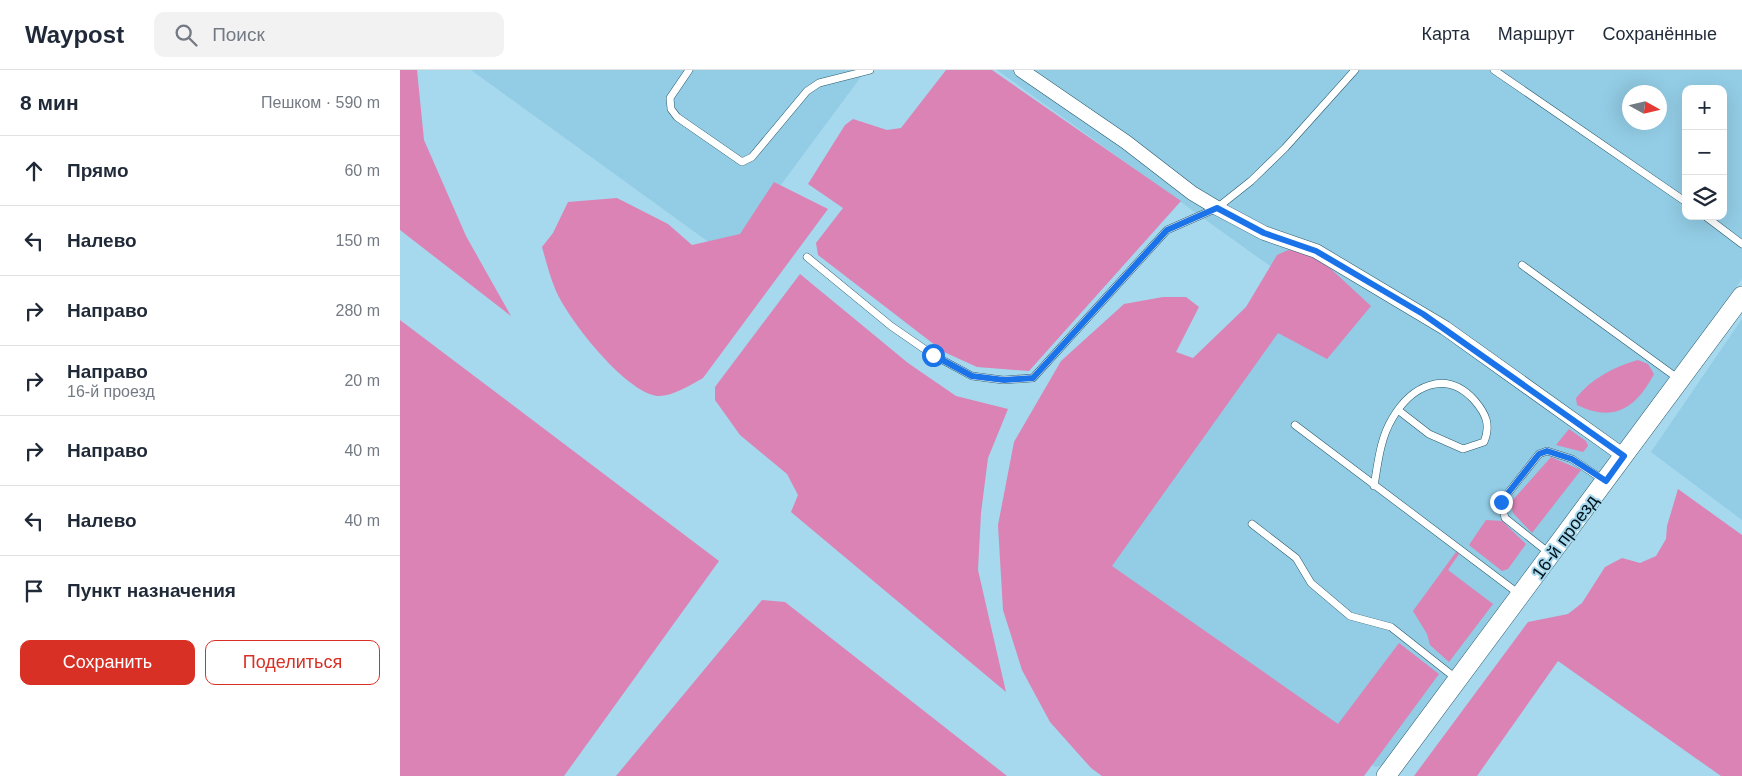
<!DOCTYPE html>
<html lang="ru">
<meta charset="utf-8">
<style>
:root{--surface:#fff;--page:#f2f2f3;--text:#1f2937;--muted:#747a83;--line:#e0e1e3;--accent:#d93025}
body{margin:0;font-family:Helvetica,sans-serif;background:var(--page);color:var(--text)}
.controls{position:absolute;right:15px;top:15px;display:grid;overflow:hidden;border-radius:10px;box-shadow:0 5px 20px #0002}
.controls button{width:45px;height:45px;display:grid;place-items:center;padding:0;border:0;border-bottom:1px solid var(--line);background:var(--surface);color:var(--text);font:25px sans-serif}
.compass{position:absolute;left:1222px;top:15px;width:45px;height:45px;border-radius:50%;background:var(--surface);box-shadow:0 5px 20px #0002;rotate:98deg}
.stop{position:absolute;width:15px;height:15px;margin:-11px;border:4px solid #1a73e8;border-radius:50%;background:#fff}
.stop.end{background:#1a73e8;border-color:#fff;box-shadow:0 1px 5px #0008}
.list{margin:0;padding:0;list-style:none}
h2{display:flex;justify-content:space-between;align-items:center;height:65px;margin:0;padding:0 20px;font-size:21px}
h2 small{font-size:16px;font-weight:400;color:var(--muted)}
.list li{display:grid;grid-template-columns:32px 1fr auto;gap:15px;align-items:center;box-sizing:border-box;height:70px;padding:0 20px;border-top:1px solid var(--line)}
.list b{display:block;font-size:19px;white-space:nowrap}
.list p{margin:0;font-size:16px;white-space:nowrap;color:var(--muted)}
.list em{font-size:16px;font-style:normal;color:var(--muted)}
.actions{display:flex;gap:10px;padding:15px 20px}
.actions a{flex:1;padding:11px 0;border:1px solid var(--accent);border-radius:10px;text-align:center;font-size:18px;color:var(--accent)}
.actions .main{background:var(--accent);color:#fff}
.icon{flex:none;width:28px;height:28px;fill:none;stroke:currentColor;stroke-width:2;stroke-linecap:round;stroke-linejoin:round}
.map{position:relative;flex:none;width:1342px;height:706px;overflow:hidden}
header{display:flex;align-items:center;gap:30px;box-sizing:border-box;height:70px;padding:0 25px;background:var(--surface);border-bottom:1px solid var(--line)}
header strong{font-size:24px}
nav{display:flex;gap:28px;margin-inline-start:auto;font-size:18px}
.search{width:350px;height:45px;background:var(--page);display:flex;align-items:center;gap:12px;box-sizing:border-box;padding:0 18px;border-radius:10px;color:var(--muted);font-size:19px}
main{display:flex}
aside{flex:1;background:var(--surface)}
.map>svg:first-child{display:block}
</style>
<header>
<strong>Waypost</strong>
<div class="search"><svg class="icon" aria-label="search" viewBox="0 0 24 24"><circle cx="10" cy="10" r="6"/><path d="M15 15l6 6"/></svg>Поиск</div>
<nav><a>Карта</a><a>Маршрут</a><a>Сохранённые</a></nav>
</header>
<main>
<aside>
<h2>8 мин<small>Пешком · 590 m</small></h2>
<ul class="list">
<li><svg class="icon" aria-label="ahead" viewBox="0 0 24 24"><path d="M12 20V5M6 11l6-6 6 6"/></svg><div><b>Прямо</b></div><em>60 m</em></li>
<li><svg class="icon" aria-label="left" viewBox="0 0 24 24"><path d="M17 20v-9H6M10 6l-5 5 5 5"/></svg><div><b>Налево</b></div><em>150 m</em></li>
<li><svg class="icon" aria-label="right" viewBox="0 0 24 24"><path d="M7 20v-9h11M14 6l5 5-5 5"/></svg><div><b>Направо</b></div><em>280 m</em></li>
<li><svg class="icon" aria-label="right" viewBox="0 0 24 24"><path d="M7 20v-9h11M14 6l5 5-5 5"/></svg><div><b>Направо</b><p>16-й проезд</p></div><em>20 m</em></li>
<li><svg class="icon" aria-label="right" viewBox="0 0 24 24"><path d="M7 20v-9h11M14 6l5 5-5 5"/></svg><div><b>Направо</b></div><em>40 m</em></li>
<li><svg class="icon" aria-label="left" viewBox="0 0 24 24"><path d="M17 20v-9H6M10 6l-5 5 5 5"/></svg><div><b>Налево</b></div><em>40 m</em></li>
<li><svg class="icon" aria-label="arrive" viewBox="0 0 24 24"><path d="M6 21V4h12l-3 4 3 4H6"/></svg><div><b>Пункт назначения</b></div></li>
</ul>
<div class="actions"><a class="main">Сохранить</a><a>Поделиться</a></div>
</aside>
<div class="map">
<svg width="1342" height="706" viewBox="0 0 1342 706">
<rect width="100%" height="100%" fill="#a6d8ee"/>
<path fill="#92cce5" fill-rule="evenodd" d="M71 0H466L328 186Z
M597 0H1342V209L984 695 975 697 688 491 891 211ZM1286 19H1323V146H1286ZM1230 22H1260V52H1230Z
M1342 249V450L1251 382Z"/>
<path fill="#db83b4" d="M0 0H17L24 70 66 166 111 246 0 160Z
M546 0H592L781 131 629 301 577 297 544 282 418 185 416 173 443 138 408 114 445 55 453 49 487 60 501 58Z
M374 112 428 139 303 308C290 315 272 327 257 326 224 321 169 250 156 221 150 207 146 191 142 177L153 163 168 132 217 128 268 154 292 175 340 164Z
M888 180 906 182 931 199 971 236 927 289 878 263 712 496 938 654 999 573 1039 604 964 706H702L691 698 650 652 622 600 603 540 598 455 614 372 661 291 724 234 763 227H786L799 237 776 282 793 288 846 237 877 185Z
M400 204 508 293 556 326 608 339 588 388 581 443 578 500 606 622 391 442 398 425 387 404 340 365 315 330V317Z
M0 250 319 491 164 706H0Z
M1238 290 1248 294 1254 304C1236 338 1214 353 1177 335L1176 328C1192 308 1214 297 1238 290Z
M1169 359 1186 371 1188 376 1183 382 1156 375Z
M1151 387 1181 400 1132 463 1113 443 1111 432Z
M1278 419 1342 465V706H1321L1158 591 1077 706H1014L1128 552 1168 544 1182 533 1205 497 1222 488 1240 493 1256 486 1266 469 1267 456Z
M1086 450 1102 451 1126 474 1108 499 1102 501 1069 475Z
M1056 482 1059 484 1048 500 1093 534 1049 592 1030 575 1027 564 1013 541Z
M362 530 385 532 607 706H216Z"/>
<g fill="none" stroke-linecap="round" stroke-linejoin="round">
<defs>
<path id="lane" d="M289 0 270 28 271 39 277 47 342 92 352 87 407 21 419 13 470 0
M1094 0 1286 132
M1305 146 1342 174
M407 187 491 256 533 285 572 306 603 310 633 308 767 160 817 138 851 111 885 78 955 0
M1122 195 1280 310
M895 355 1119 524
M974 416C978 393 980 369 992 349 1011 316 1046 298 1075 331 1086 344 1091 355 1084 372L1063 379 1029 364 998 340
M852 454 896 488 911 513 950 546 991 557 1058 610
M1149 483 1105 448 1101 432 1139 384 1147 381 1172 389 1205 411"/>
<path id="street" d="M621 0 726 72 792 123 817 138 864 163 916 181 1045 258 1224 386"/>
<path id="secondary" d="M986 706 1342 226"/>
</defs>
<use href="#lane" stroke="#29596b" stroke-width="8"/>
<use href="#street" stroke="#29596b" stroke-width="15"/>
<use href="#secondary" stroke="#29596b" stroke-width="20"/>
<use href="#lane" stroke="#fff" stroke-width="7"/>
<use href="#street" stroke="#fff" stroke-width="14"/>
<use href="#secondary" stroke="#fff" stroke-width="19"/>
</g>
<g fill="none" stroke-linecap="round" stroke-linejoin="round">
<path stroke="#1a73e8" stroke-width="6" d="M533 285 572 306 604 310 633 308 767 160 817 138 864 163 916 181 1023 244 1224 386 1206 411 1172 389 1147 381 1139 384 1101 432"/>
</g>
<g text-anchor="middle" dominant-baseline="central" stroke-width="4" stroke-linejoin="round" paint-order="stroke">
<g font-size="18" fill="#02131a" stroke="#a6d8ee">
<text transform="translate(1165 467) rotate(-54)">16-й проезд</text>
</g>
</g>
</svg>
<div class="controls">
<button>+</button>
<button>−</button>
<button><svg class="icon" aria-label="layers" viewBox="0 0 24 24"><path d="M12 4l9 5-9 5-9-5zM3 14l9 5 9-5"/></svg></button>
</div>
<svg class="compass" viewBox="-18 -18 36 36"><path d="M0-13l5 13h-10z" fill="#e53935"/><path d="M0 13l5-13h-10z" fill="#747a83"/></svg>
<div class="stop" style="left:533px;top:285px"></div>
<div class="stop end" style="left:1101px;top:432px"></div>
</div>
</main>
